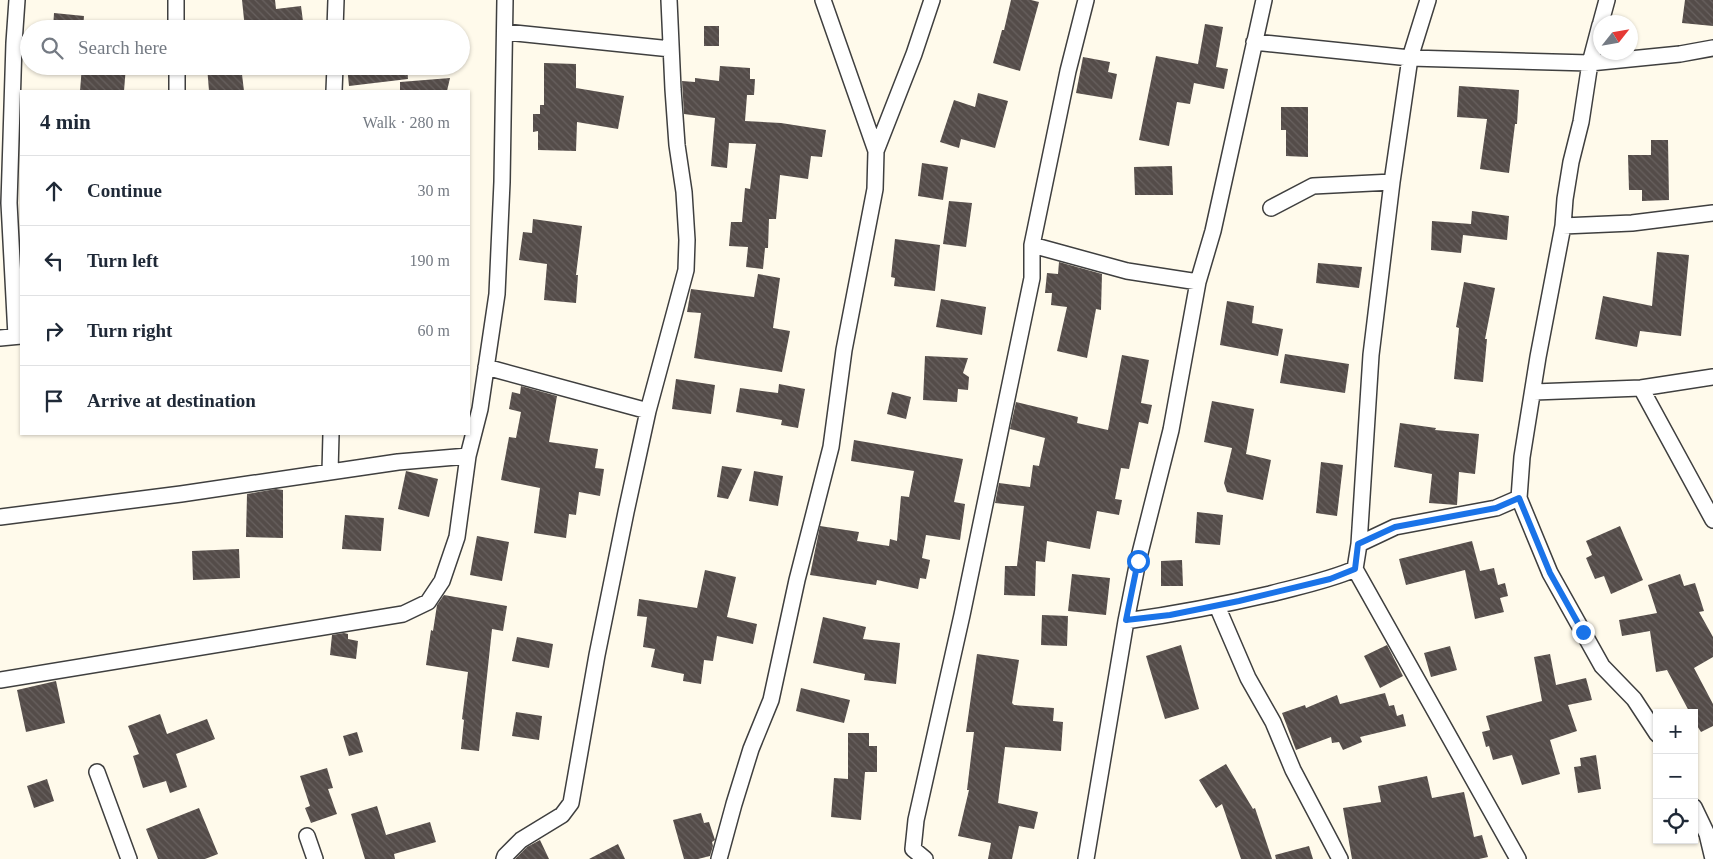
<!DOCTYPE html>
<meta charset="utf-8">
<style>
:root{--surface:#fff;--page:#f2f2f3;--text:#1f2937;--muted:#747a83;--line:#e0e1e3}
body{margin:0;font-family:"Times New Roman",serif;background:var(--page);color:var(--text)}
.controls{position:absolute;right:15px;bottom:15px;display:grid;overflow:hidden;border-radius:0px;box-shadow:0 1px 4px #0004}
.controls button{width:45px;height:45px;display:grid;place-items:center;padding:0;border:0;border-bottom:1px solid var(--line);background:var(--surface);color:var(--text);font:25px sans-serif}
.compass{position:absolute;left:1593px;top:15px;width:45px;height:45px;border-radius:50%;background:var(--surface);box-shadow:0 1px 4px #0004;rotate:59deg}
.stop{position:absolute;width:15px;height:15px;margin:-11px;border:4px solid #1a73e8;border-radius:50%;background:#fff}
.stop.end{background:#1a73e8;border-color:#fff;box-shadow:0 1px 5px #0008}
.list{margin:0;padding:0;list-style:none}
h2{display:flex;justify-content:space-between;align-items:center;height:65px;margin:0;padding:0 20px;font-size:21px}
h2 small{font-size:16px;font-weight:400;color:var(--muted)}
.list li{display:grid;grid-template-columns:32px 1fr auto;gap:15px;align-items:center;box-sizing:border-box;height:70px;padding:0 20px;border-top:1px solid var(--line)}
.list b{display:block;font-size:19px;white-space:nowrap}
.list em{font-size:16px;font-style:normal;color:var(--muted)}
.icon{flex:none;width:28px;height:28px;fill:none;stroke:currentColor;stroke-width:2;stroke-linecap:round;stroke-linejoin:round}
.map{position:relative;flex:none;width:1713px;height:859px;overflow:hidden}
.search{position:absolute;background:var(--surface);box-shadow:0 1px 4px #0004;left:20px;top:20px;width:450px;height:55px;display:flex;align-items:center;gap:12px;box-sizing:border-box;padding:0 18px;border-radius:28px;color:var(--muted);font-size:19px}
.panel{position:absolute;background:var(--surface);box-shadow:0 1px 4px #0004;left:20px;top:90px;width:450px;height:345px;border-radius:0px}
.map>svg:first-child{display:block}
</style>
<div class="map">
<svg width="1713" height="859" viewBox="0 0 1713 859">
<defs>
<pattern id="building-back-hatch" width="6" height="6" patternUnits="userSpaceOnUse" patternTransform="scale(1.25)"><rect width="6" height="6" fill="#544c49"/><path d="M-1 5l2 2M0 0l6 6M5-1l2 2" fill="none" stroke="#68615f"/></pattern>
</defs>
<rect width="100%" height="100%" fill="#fffaeb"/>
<path fill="url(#building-back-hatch)" d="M242 0H275L276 9 301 6 304 29H245Z
M1011 0H1031L1039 2 1020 71 993 63 1002 30H1004Z
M1685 0H1713V26L1682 23Z
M54 13 84 16 83 29H53Z
M1205 24 1223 27 1216 67 1228 69 1224 89 1194 83 1190 104 1177 102 1169 146 1139 140 1156 56 1198 64Z
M704 26H719V46H704Z
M1083 57 1110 62 1108 72 1117 74 1112 99 1076 93Z
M544 63 576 64V88L624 96 618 129 577 122 576 151 538 150V131L533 132V114H540V105H544Z
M82 66H126L124 91H80Z
M207 66H241L244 91H209Z
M347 66H407L408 79 349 86Z
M720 66 750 68V79H755L754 95H747L745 121 781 123 826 130 822 157 811 156 808 179 780 175 776 219H769L768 248H765L763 269 746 267 748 247 729 246 731 222H742L745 188 750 189 756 144 729 143 727 168 711 166 715 118 684 114 682 81 695 82V78L719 81Z
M450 78 447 91H400V82Z
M1459 86 1519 90 1517 124H1515L1509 173 1480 169 1487 119 1457 117Z
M978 93 1008 101 995 148 961 139 959 148 940 142 954 100 975 107Z
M1281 107H1308V157L1286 156V130H1281Z
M1651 140H1668L1669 200 1642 201V190H1629L1628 155H1651Z
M922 163 948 167 943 200 918 196Z
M1172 166 1173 195H1135L1134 167Z
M949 201 972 203 966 247 943 244Z
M1472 211 1509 216 1507 240 1463 235 1461 253 1431 250 1432 221 1471 224Z
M533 219 582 226 576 275H578L576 303 544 300 547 264 519 260 523 232 532 233Z
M895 239 940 245 935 291 894 286 895 278 891 277Z
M1657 252 1689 255 1681 336 1640 331 1637 347 1595 339 1603 296 1652 306Z
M1059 262 1102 274 1101 310 1096 309 1087 358 1057 351 1067 307 1051 305 1052 293H1045L1047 273 1058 274Z
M1318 263 1362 267 1359 288 1316 283Z
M758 274 780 278 773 328 790 331 782 372 694 358 701 313 687 312 691 289 754 297Z
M1464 282 1495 288 1485 339H1487L1483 382 1454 379 1459 328 1456 327Z
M941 299 986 307 982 335 936 327Z
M1227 301 1254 306 1252 323 1283 329 1278 356 1220 345Z
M1285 354 1349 364 1345 393 1280 383Z
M1122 355 1149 360 1141 403 1152 405 1148 424 1139 422 1129 469 1121 468 1115 499 1122 500 1119 515 1097 511 1090 549 1047 541 1045 562 1036 561 1035 596 1004 595 1005 566H1017L1024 506 995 503 999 483 1030 487 1033 465 1039 466 1045 438 1010 429 1016 402 1078 417 1077 423 1108 430Z
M925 356 968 358 963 373 969 377 968 390 958 389 957 402 923 400Z
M676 379 715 385 711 414 672 409Z
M779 384 805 389 798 428 781 425 782 420 736 412 740 388 778 393Z
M521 386 557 396 549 442 598 449 595 468 604 469 600 496 579 492 576 515 569 514 566 538 534 533 540 488 501 480 509 437 516 438 521 412 509 409 512 392 520 394Z
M892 392 911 397 906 419 887 414Z
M1212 401 1254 409 1246 454 1271 460 1263 500 1227 492 1224 483 1232 448 1204 442Z
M1400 423 1436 428 1435 430 1479 434 1475 474 1459 472 1457 505 1429 503 1432 474 1394 467Z
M854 440 963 459 954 502 965 504 960 540 926 535 922 558 930 560 926 579 920 578 918 589 877 580 876 585 810 575 820 526 859 532 857 541 889 546 890 539 897 541 901 496 909 497 914 471 851 461Z
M1321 462 1343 465 1337 516 1316 513Z
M722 466 742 469 728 499 717 497Z
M406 471 438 479 429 517 398 509Z
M754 471 783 476 778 506 749 501Z
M276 489 283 490V538L246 537 247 494Z
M1197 512 1223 515 1220 545 1195 543Z
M345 515 384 518 381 551 342 549Z
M1620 526 1643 580 1611 594 1604 576 1595 579 1586 558 1592 555 1586 541Z
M477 536 509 542 502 581 470 575Z
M1472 541 1480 571 1494 568 1498 585 1505 583 1508 596 1500 598 1504 612 1475 619 1465 570 1406 585 1399 559Z
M239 549 240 578 193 580 192 551Z
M1182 560 1183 586H1161V561Z
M705 570 736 577 727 617 757 624 753 644 717 636 713 661 704 660 701 684 683 681 684 674 651 667 655 649 643 647 647 617 637 616 639 599 697 608Z
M1072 574 1110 578 1106 615 1068 611Z
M1680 574 1684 586 1695 583 1704 611 1699 612 1713 637V657L1694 668 1713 704V726L1701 732 1694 721V713H1690L1667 670 1656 672 1650 631 1622 636 1619 620 1657 613 1648 585Z
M444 595 507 606 503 631 492 629 479 751 461 749 464 720 462 719 468 672 426 665 431 630 433 631 437 605Z
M1042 615 1068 616 1067 646 1041 645Z
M823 617 866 627 863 639 900 643 896 684 864 680 865 674 813 663Z
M344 633 348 634V639L358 641 356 659 330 655 332 635Z
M517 637 553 644 549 668 512 661Z
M1181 645 1199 709 1165 719 1146 656Z
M1387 645 1403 676 1380 688 1364 656Z
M1450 646 1457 670 1431 677 1424 653Z
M977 654 1019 660 1012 703 1014 705 1054 708 1053 721 1063 722 1061 751 1005 747 998 803 1038 812 1034 829 1019 826 1012 859H988L991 843 958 836 969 790H967L974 732H966Z
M1550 654 1556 685 1586 678 1592 700 1568 705 1577 731 1550 740 1560 774 1522 785 1512 755 1493 760 1489 746 1486 747 1482 732 1490 730 1486 716 1542 701 1534 657Z
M56 681 65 723 26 732 17 690Z
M801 688 850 700 844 723 796 711Z
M1385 693 1389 706 1394 705 1397 716 1403 714 1406 726 1360 737 1362 742 1343 750 1339 742 1332 743 1331 737 1296 750 1282 713 1305 705 1306 708 1337 695 1340 704Z
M516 712 542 716 539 740 512 736Z
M160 714 167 734 207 719 215 739 176 754 187 787 170 793 166 781 143 788 133 756 139 754 128 726Z
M357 732 363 752 349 756 343 736Z
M848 733H869V746H877V772H865L861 820 831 817 834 778 848 779Z
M1596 755 1601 789 1578 793 1574 767 1581 766 1580 758Z
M1226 764 1253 809 1255 808 1272 859H1241L1222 804 1216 808 1199 780Z
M327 768 333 788 328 789 337 814 311 823 305 808 310 806 300 776Z
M1427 776 1432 798 1464 792 1474 837 1482 835 1488 857 1479 859H1352L1343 808 1381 802 1378 786Z
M47 779 54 801 34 808 27 786Z
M377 806 386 835 430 822 436 842 394 854 395 859H365L351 814Z
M199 808 218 854 205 859H158L146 829Z
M701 813 704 823 709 822 715 840 712 842 713 846 710 856 698 859H684L673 820Z
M540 840 549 859H515L527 847Z
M618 844 625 859H589Z
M1309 846 1313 859H1276L1275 855Z"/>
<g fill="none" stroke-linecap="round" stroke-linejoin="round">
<defs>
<path id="minor" d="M176 0V29
M1601 22 1607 0
M1600 25 1590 63 1581 122 1571 162 1565 199 1563 226 1538 357 1522 457 1519 498 1550 573 1602 666 1634 699 1657 734
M335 29 336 0
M505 32 671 49
M1254 42 1410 58 1590 63 1680 54 1713 48
M177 66V91
M334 91 335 66
M876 151 914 54 932 0
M1271 208 1313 186 1392 182
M1563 226 1632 223 1713 213
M1032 245 1127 271 1198 282
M16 336 9 203 14 43 17 0
M0 338 21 336
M486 367 648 411
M1641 388 1713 520
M1534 392 1641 388 1713 377
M330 472 331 434
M0 517 181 494 398 462 468 456
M1359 544 1371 355 1392 182 1410 58 1428 0
M1355 569 1518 859
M1217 606 1248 678 1273 722 1293 770 1340 859
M1126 621C1175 614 1223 605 1270 594 1300 586 1327 581 1355 569L1359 544 1395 527 1496 508 1519 498
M0 680 403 614 428 602 442 581 457 537 468 456 480 409 497 294 502 182 505 0
M97 772 129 859
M1694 807 1707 834 1713 859
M307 836 315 859
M504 859 505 856 521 840 562 815 571 803 597 655 626 512 648 411 686 270 687 240 684 192 677 145 673 89 669 0
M719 859 734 804 751 749 771 700 797 580 831 447 844 350 875 189 876 151 823 0
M925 859 913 849 916 820 962 615 1032 278V245L1068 71 1086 0
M1086 859 1126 621 1138 561 1171 430 1198 282 1213 231 1264 0"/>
</defs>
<use href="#minor" stroke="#3f3f3f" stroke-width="18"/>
<use href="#minor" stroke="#fff" stroke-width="15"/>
</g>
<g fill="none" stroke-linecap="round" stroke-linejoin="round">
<path stroke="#1a73e8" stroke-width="6" d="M1138 561 1126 620 1170 615 1239 601 1330 579 1355 569 1358 544 1395 527 1496 508 1519 498 1550 573 1583 632"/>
</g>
</svg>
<div class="controls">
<button>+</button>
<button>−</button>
<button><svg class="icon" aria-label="locate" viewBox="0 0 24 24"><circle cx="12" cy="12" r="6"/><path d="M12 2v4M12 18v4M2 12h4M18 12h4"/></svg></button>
</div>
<svg class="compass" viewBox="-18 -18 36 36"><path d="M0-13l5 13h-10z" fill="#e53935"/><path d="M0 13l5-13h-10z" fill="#747a83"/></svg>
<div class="stop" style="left:1138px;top:561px"></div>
<div class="stop end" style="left:1583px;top:632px"></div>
<div class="search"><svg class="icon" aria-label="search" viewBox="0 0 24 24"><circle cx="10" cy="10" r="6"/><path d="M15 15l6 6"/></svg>Search here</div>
<section class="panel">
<h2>4 min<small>Walk · 280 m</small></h2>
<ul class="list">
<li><svg class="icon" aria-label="ahead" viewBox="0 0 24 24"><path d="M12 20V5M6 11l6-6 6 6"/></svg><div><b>Continue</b></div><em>30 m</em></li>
<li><svg class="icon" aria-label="left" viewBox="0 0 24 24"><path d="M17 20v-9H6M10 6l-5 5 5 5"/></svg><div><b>Turn left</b></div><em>190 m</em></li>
<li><svg class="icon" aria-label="right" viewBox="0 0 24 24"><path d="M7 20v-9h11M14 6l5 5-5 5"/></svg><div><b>Turn right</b></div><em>60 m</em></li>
<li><svg class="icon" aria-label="arrive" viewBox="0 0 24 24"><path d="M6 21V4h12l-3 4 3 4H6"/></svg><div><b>Arrive at destination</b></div></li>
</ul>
</section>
</div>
